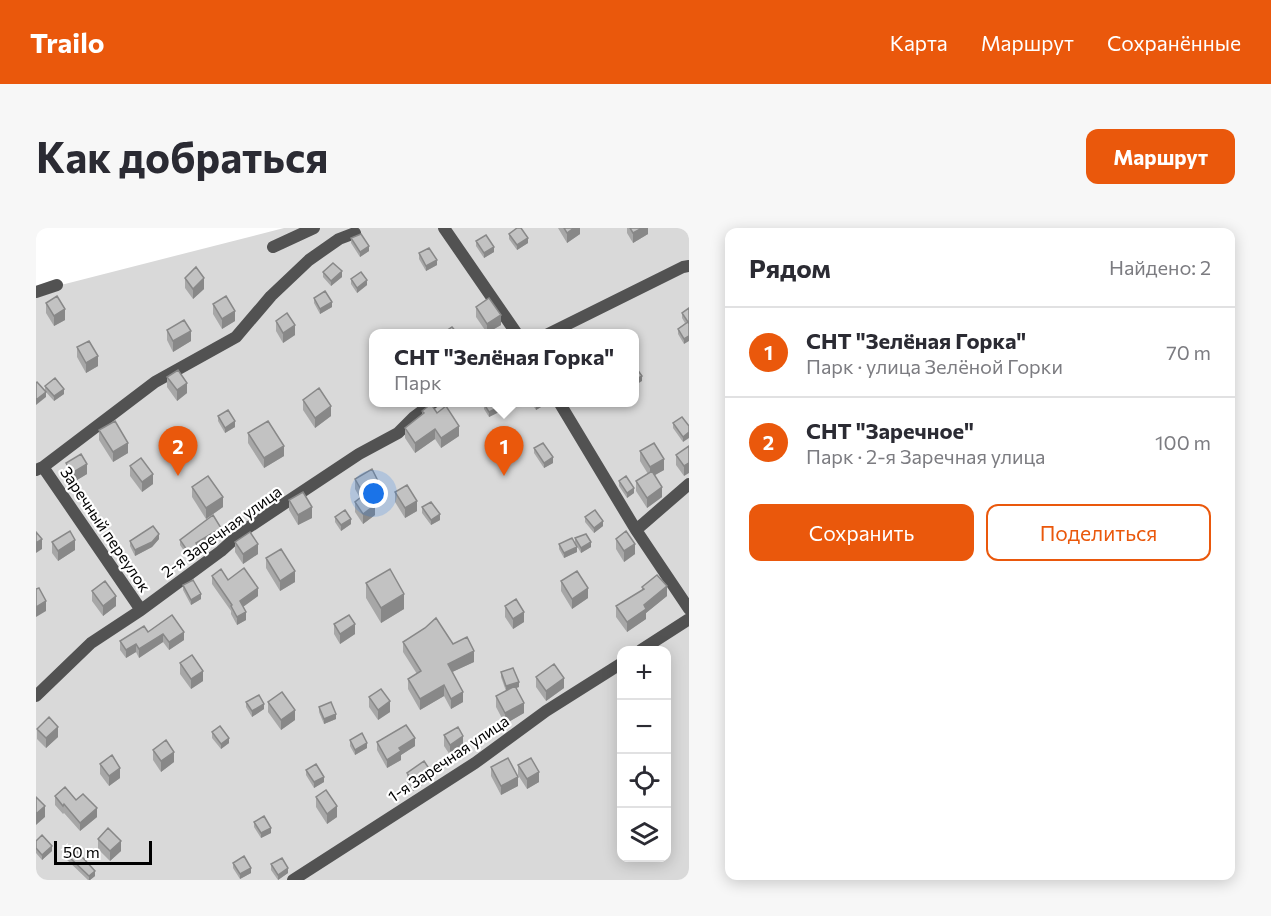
<!DOCTYPE html>
<html lang="ru">
<meta charset="utf-8">
<style>
:root{--surface:#fff;--page:#f7f7f7;--text:#2b2b33;--muted:#7c7c81;--line:#e1e1e2;--accent:#ea580c}
body{margin:0;font-family:Commissioner,sans-serif;background:var(--page);color:var(--text)}
.controls{position:absolute;right:18px;bottom:18px;display:grid;overflow:hidden;border-radius:12px;box-shadow:0 3px 15px #0003}
.controls button{width:54px;height:54px;display:grid;place-items:center;padding:0;border:0;border-bottom:2px solid var(--line);background:var(--surface);color:var(--text);font:30px sans-serif}
.scale{position:absolute;left:18px;bottom:15px;width:98px;box-sizing:border-box;padding-left:6px;border:3px solid #000;border-top:0;font-size:16px;line-height:21px;white-space:nowrap;color:#000;-webkit-text-stroke:4px #fff;paint-order:stroke}
.you{position:absolute;left:338px;top:266px;width:21px;height:21px;margin:-15px;border:4px solid #fff;border-radius:50%;background:#1a73e8;box-shadow:0 0 0 9px #1a73e833}
.badge{display:grid;place-items:center;width:39px;height:39px;border-radius:50%;background:var(--accent);color:#fff;font-size:20px;font-weight:700}
.pin{position:absolute;translate:-50% -50px;filter:drop-shadow(0 2px 3px #0008)}
.pin::after{content:'';position:absolute;top:32px;width:21px;height:18px;background:inherit;clip-path:polygon(0 0,100% 0,50% 100%)}
.popup{position:absolute;left:333px;top:101px;width:270px;height:78px;box-sizing:border-box;display:grid;place-content:center;border-radius:12px;background:var(--surface);filter:drop-shadow(0 2px 4px #0005);font-size:20px;white-space:nowrap;color:var(--muted)}
.popup b{font-size:22px;color:var(--text)}
.popup::after{content:'';position:absolute;left:50%;top:100%;margin-left:-12px;border:12px solid transparent;border-top-color:var(--surface)}
.list{margin:0;padding:0;list-style:none}
h2{display:flex;justify-content:space-between;align-items:center;height:78px;margin:0;padding:0 24px;font-size:26px}
h2 small{font-size:20px;font-weight:400;color:var(--muted)}
.list li{display:grid;grid-template-columns:39px 1fr auto;gap:18px;align-items:center;box-sizing:border-box;height:90px;padding:0 24px;border-top:2px solid var(--line)}
.list b{display:block;font-size:22px;white-space:nowrap}
.list p{margin:0;font-size:20px;white-space:nowrap;color:var(--muted)}
.list em{font-size:20px;font-style:normal;color:var(--muted)}
.actions{display:flex;gap:12px;padding:18px 24px}
.actions a{flex:1;padding:14px 0;border:2px solid var(--accent);border-radius:12px;text-align:center;font-size:21px;color:var(--accent)}
.actions .main{background:var(--accent);color:#fff}
.icon{flex:none;width:33px;height:33px;fill:none;stroke:currentColor;stroke-width:2;stroke-linecap:round;stroke-linejoin:round}
.map{position:relative;flex:none;width:653px;height:652px;overflow:hidden;border-radius:12px}
header{display:flex;align-items:center;gap:36px;box-sizing:border-box;height:84px;padding:0 30px;background:var(--accent);color:#fff}
header strong{font-size:28px}
nav{display:flex;gap:33px;margin-inline-start:auto;font-size:21px}
.intro{display:flex;align-items:center;justify-content:space-between;box-sizing:border-box;height:144px;padding:0 36px}
h1{margin:0;font-size:42px}
.button{padding:15px 27px;border-radius:12px;background:var(--accent);color:#fff;font-size:21px;font-weight:700}
main{display:flex;gap:36px;padding:0 36px}
aside{flex:1;background:var(--surface);border-radius:12px;box-shadow:0 3px 15px #0003}
.map>svg:first-child{display:block}
</style>
<header>
<strong>Trailo</strong>
<nav><a>Карта</a><a>Маршрут</a><a>Сохранённые</a></nav>
</header>
<div class="intro"><h1>Как добраться</h1><a class="button">Маршрут</a></div>
<main>
<div class="map">
<svg width="653" height="652" viewBox="0 0 653 652">
<rect width="100%" height="100%" fill="#fff"/>
<path fill="#d9d9d9" fill-rule="evenodd" d="M248 0H653V652H0V59L29 56ZM338 106H598V174H338ZM586 422H630V630H586Z"/>
<g fill="none" stroke-linecap="round" stroke-linejoin="round">
<path stroke="#525252" stroke-width="12" d="M408 0 481 106
M237 19 278 0
M0 64 21 57
M512 106 647 39 653 38
M523 174 600 302 653 381
M7 239 105 382
M0 242 7 239 119 154 200 109 235 68 273 32 303 11 319 5
M600 302 653 256
M605 422 653 391
M0 468 55 415 105 382 185 323 207 303 323 226 362 205 378 189 398 174
M257 652 439 535 510 483 586 435"/>
</g>
<path fill="#a7a7a7" d="M522 0H544V6L531 15Z
M591 0H612V6L597 15 591 5Z
M473 6 492 15 481 22 473 11Z
M315 10 333 23 324 29 315 15Z
M440 13 458 24 448 30 440 18Z
M383 25 401 37 390 43 383 31Z
M287 44 306 49 295 58 287 49Z
M149 50 168 61 157 71 149 60Z
M315 51 331 57 321 65 315 56Z
M278 70 296 79 284 86 278 75Z
M10 75 29 92 18 98 10 85Z
M177 76 199 93 186 101 177 86Z
M440 79 465 97 451 105 440 89Z
M653 80 648 116 642 106V101L649 95 646 90V85Z
M240 93 259 107 247 115 240 103Z
M131 102 155 113 137 124 131 112Z
M41 119 62 138 50 145 41 129Z
M131 149 151 165 141 173 131 159Z
M9 158 28 166 18 173 9 163Z
M267 172 295 188 279 200 267 182Z
M495 174H510V176L500 182Z
M448 176 463 184 453 189 448 181Z
M386 183 401 185 423 208 405 220 399 211 379 225 369 210V200L386 186Z
M182 188 199 199 189 205 182 193Z
M637 195 653 198 647 214 637 200Z
M63 202 92 225 77 234 63 212Z
M212 205 248 228 228 240 212 215Z
M653 218 648 248 640 237V227Z
M498 220 517 235 508 240 498 225Z
M604 223 628 242 618 247 626 269 611 280 600 263V253L612 246 604 233Z
M30 235 51 246 36 255 30 245Z
M94 238 117 256 106 264 94 248Z
M319 251 343 265 334 270 339 287 327 296 319 284V274L324 270 319 261Z
M583 253 598 265 591 270 583 258Z
M156 259 187 279 170 291 156 269Z
M359 264 381 283 369 290 359 274Z
M253 272 276 290 262 297 253 282Z
M386 279 404 292 395 297 386 285Z
M299 289 315 296 305 303 299 294Z
M549 289 567 298 558 305 549 294Z
M185 305 162 319V324L153 330 144 317V312Z
M539 310 555 319 545 325 539 315Z
M123 311 116 319 99 328 94 318V313Z
M580 311 599 326 588 334 580 321Z
M16 314 39 322 22 333 16 325Z
M199 314 222 326 207 336 199 324Z
M523 316 541 324 528 330 523 321Z
M230 330 259 354 244 363 230 340Z
M176 348 192 352 222 368 207 379 210 392 201 397 195 386V383L176 356Z
M525 353 552 370 536 381 525 363Z
M330 355 368 381 345 395 330 370Z
M147 357 165 371 155 377 147 362Z
M606 359 631 368 610 385V391L591 404 580 389V378L606 362Z
M56 363 80 378 67 388 56 373Z
M469 378 488 394 477 401 469 389Z
M136 387 148 412 133 422 127 414 103 430 100 424 90 430 84 422V413L112 404Z
M298 396 319 406 304 416 298 406Z
M367 414 417 416 438 434 416 444 427 474 415 481 408 468 384 482 372 461V451L381 446 367 424Z
M144 435 167 453 155 461 144 446Z
M465 444 483 459 480 460 488 485 469 496 460 479V468L470 463 465 449Z
M500 449 528 460 510 473 500 459Z
M333 469 354 484 342 492 333 479Z
M210 474 228 481 216 489 210 479Z
M232 474 259 492 245 502 232 484Z
M283 479 300 491 288 496 283 484Z
M1 501 22 509 10 520 1 511Z
M176 504 193 515 185 521 176 510Z
M408 507 427 518 414 527 408 518Z
M314 512 331 520 319 527 314 518Z
M341 514 379 518 365 527V532L351 540 341 522Z
M117 522 138 534 125 544 117 532Z
M64 536 84 550 73 558 64 546Z
M482 537 503 554 491 561 482 547Z
M455 539 482 558 465 567 455 548Z
M270 542 288 554 278 560 270 547Z
M371 545 394 552 377 563 371 555Z
M19 568 40 572 61 589 44 603 28 585 27 586 19 577Z
M280 569 301 589 291 596 280 579Z
M218 594 235 605 225 610 218 599Z
M62 611 85 623 74 633 62 621Z
M0 613 16 623 6 632 0 625Z
M29 625 59 648 54 652H52L29 630Z
M197 635 215 645 204 651 197 640Z
M235 636 252 645 242 652 235 642Z"/>
<path fill="#888" d="M538 0H544V6L531 15V5Z
M606 0H612V6L597 15V5Z
M492 10V15L481 22V17Z
M333 18V23L324 29V24Z
M458 19V24L448 30V25Z
M401 32V37L390 43V38Z
M306 43V49L295 58V53Z
M168 50V61L157 71V61Z
M331 52V57L321 65V60Z
M296 74V79L284 86V81Z
M29 81V92L18 98V88Z
M199 83V93L186 101V91Z
M465 87V97L451 105V96Z
M259 97V107L247 115V105Z
M155 103V113L137 124V113Z
M653 108V113L648 116V111Z
M62 128V138L50 145V135Z
M606 148V153L598 158V153Z
M151 155V165L141 173V162Z
M28 161V166L18 173V168Z
M10 164V169L0 177V172Z
M505 174H510V176L500 182V177Z
M295 178V188L279 200V190Z
M463 179V184L453 189V184Z
M199 193V199L189 205V200Z
M423 198V208L405 220V210Z
M399 201V211L379 225V215Z
M653 204V210L647 214V209Z
M92 215V225L77 234V224Z
M248 218V228L228 240V230Z
M517 229V235L508 240V235Z
M628 231V242L614 250V239Z
M653 235V245L648 248V238Z
M51 236V246L36 255V245Z
M117 246V256L106 264V254Z
M343 255V265L327 275V265Z
M626 259V269L611 280V270Z
M598 260V265L591 270V265Z
M187 269V279L170 291V280Z
M381 273V283L369 290V280Z
M339 277V287L327 296V286Z
M276 279V290L262 297V287Z
M404 286V292L395 297V292Z
M315 291V296L305 303V297Z
M567 293V298L558 305V300Z
M185 300V305L162 319V324L153 330V325L160 315Z
M123 306V311L116 319 99 328V322Z
M6 311V321L0 325V315Z
M39 312V322L22 333V323Z
M555 314V319L545 325V320Z
M222 316V326L207 336V326Z
M599 316V326L588 334V323Z
M541 319V324L528 330V325Z
M259 343V354L244 363V353Z
M631 358V368L610 385V391L591 404V394L608 377Z
M222 360V368L204 381V373Z
M552 360V370L536 381V371Z
M165 366V371L155 377V372Z
M368 366V381L345 395V380Z
M80 368V378L67 388V378Z
M10 373V383L0 389V379Z
M210 384V392L201 397V389Z
M488 384V394L477 401V391Z
M319 396V406L304 416V406Z
M148 404V412L133 422V414Z
M127 406V414L103 430V421Z
M100 416V424L90 430V422Z
M438 423V434L412 446V436Z
M167 443V453L155 461V451Z
M528 450V460L510 473V463Z
M483 454V459L470 463V458Z
M408 457V468L384 482V471Z
M427 464V474L415 481V471Z
M354 473V484L342 492V482Z
M488 475V485L469 496V485Z
M228 476V481L216 489V483Z
M259 482V492L245 502V492Z
M300 486V491L288 496V491Z
M22 499V509L10 520V510Z
M427 508V518L414 527V517Z
M193 510V515L185 521V516Z
M379 510V518L365 527V532L351 540V532L363 520Z
M331 515V520L319 527V522Z
M138 524V534L125 544V533Z
M84 540V550L73 558V548Z
M394 542V552L377 563V553Z
M503 544V554L491 561V551Z
M288 549V554L278 560V554Z
M482 549V558L465 567V558Z
M9 578V589L0 597V586Z
M301 578V589L291 596V586Z
M61 580V589L44 603V595Z
M235 600V605L225 610V605Z
M85 613V623L74 633V623Z
M16 618V623L6 632V627Z
M215 640V645L204 651V646Z
M252 640V645L242 652V647Z
M59 643V648L54 652H53V648Z"/>
<path fill="#c2c2c2" stroke="#888" stroke-width="1.5" d="M481 0H485L492 10 481 17 473 6Z
M528 0H538L531 5Z
M594 0H606L597 5Z
M325 6 333 18 324 24 315 10Z
M450 7 458 19 448 25 440 13Z
M393 20 401 32 390 38 383 25Z
M297 35 306 43 295 53 287 44Z
M160 39 168 50 157 61 149 50Z
M325 44 331 52 321 60 315 51Z
M289 63 296 74 284 81 278 70Z
M21 68 29 81 18 88 10 75Z
M190 68 199 83 186 91 177 76Z
M453 70 465 87 451 96 440 79Z
M653 80V93L652 94 646 85Z
M251 85 259 97 247 105 240 93Z
M148 92 155 103 137 113 131 102Z
M652 94 653 96V108L648 111 642 101Z
M416 99 421 105H407Z
M53 113 62 128 50 135 41 119Z
M598 137 606 148 598 153Z
M142 142 151 155 141 162 131 149Z
M19 150 28 161 18 168 9 158Z
M1 154 10 164 0 172V155Z
M283 160 295 178 279 190 267 172Z
M450 174H460L463 179 453 184 448 176Z
M395 176 401 185 410 178 423 198 405 210 399 201 379 215 369 200 388 185 386 183Z
M192 182 199 193 189 200 182 188Z
M646 189 653 198V204L647 209 637 195Z
M79 193 92 215 77 224 63 202Z
M232 193 248 218 228 230 212 205Z
M507 215 517 229 508 235 498 220Z
M618 215 628 231 614 239 604 223Z
M653 218V235L648 238 640 227Z
M45 226 51 236 36 245 30 235Z
M105 230 117 246 106 254 94 238Z
M336 241 343 255 327 265 319 251Z
M616 243 626 259 611 270 600 253Z
M172 248 187 269 170 280 156 259Z
M590 248 598 260 591 265 583 253Z
M371 257 381 273 369 280 359 264Z
M267 264 276 279 262 287 253 272Z
M330 265 339 277 327 286 319 274Z
M395 274 404 286 395 292 386 279Z
M309 282 315 291 305 297 299 289Z
M559 282 567 293 558 300 549 289Z
M177 287 185 300 160 315 162 318 153 325 144 312Z
M117 298 123 306 116 314 99 322 94 313Z
M34 303 39 312 22 323 16 314Z
M590 303 599 316 588 323 580 311Z
M0 304 6 311 0 315Z
M214 304 222 316 207 326 199 314Z
M550 306 555 314 545 320 539 310Z
M536 310 541 319 528 325 523 316Z
M245 321 259 343 244 353 230 330Z
M208 340 222 360 204 373 210 384 201 389 195 378 196 377 176 348 185 341 192 352Z
M354 341 368 366 345 380 330 355Z
M541 343 552 360 536 371 525 353Z
M621 347 631 358 608 377 610 381 591 394 580 378 608 361 606 359Z
M157 352 165 366 155 372 147 357Z
M69 353 80 368 67 378 56 363Z
M3 360 10 373 0 379V361Z
M480 371 488 384 477 391 469 378Z
M136 387 148 404 133 414 127 406 103 421 100 416 90 422 84 413 108 398 112 404Z
M313 387 319 396 304 406 298 396Z
M400 390 417 416 431 409 438 423 412 436 427 464 415 471 408 457 384 471 372 451 385 443 367 414 389 400Z
M156 427 167 443 155 451 144 435Z
M518 436 528 450 510 463 500 449Z
M477 440 483 454 470 458 465 444Z
M479 458 488 475 469 485 460 468Z
M345 461 354 473 342 482 333 469Z
M246 464 259 482 245 492 232 474Z
M223 467 228 476 216 483 210 474Z
M295 474 300 486 288 491 283 479Z
M13 489 22 499 10 510 1 501Z
M370 497 379 510 363 520 365 523 351 532 341 514Z
M184 498 193 510 185 516 176 504Z
M422 499 427 508 414 517 408 507Z
M326 505 331 515 319 522 314 512Z
M130 512 138 524 125 533 117 522Z
M76 527 84 540 73 548 64 536Z
M472 530 482 549 465 558 455 539Z
M495 530 503 544 491 551 482 537Z
M388 533 394 542 377 553 371 545Z
M280 536 288 549 278 554 270 542Z
M29 559 40 572 47 566 61 580 44 595 28 576 27 578 19 568Z
M290 562 301 578 291 586 280 569Z
M0 569 9 578 0 586Z
M228 588 235 600 225 605 218 594Z
M72 600 85 613 74 623 62 611Z
M6 607 16 618 6 627 0 620V613Z
M36 618 59 643 53 648 29 625Z
M208 628 215 640 204 646 197 635Z
M246 630 252 640 242 647 235 636Z"/>
<g text-anchor="middle" dominant-baseline="central" stroke-width="4.5" stroke-linejoin="round" paint-order="stroke">
<g font-size="16" fill="#000" stroke="#fff">
<text transform="translate(70 301) rotate(56)">Заречный переулок</text>
<text transform="translate(185 303) rotate(-36)">2-я Заречная улица</text>
<text transform="translate(412 530) rotate(-34)">1-я Заречная улица</text>
</g>
</g>
</svg>
<div class="controls">
<button>+</button>
<button>−</button>
<button><svg class="icon" aria-label="locate" viewBox="0 0 24 24"><circle cx="12" cy="12" r="6"/><path d="M12 2v4M12 18v4M2 12h4M18 12h4"/></svg></button>
<button><svg class="icon" aria-label="layers" viewBox="0 0 24 24"><path d="M12 4l9 5-9 5-9-5zM3 14l9 5 9-5"/></svg></button>
</div>
<div class="scale">50 m</div>
<div class="you"></div>
<div class="pin badge" style="left:468px;top:248px">1</div>
<div class="popup"><b>СНТ &quot;Зелёная Горка&quot;</b>Парк</div>
<div class="pin badge" style="left:142px;top:248px">2</div>
</div>
<aside>
<h2>Рядом<small>Найдено: 2</small></h2>
<ul class="list">
<li><span class="badge">1</span><div><b>СНТ &quot;Зелёная Горка&quot;</b><p>Парк · улица Зелёной Горки</p></div><em>70 m</em></li>
<li><span class="badge">2</span><div><b>СНТ &quot;Заречное&quot;</b><p>Парк · 2-я Заречная улица</p></div><em>100 m</em></li>
</ul>
<div class="actions"><a class="main">Сохранить</a><a>Поделиться</a></div>
</aside>
</main>
